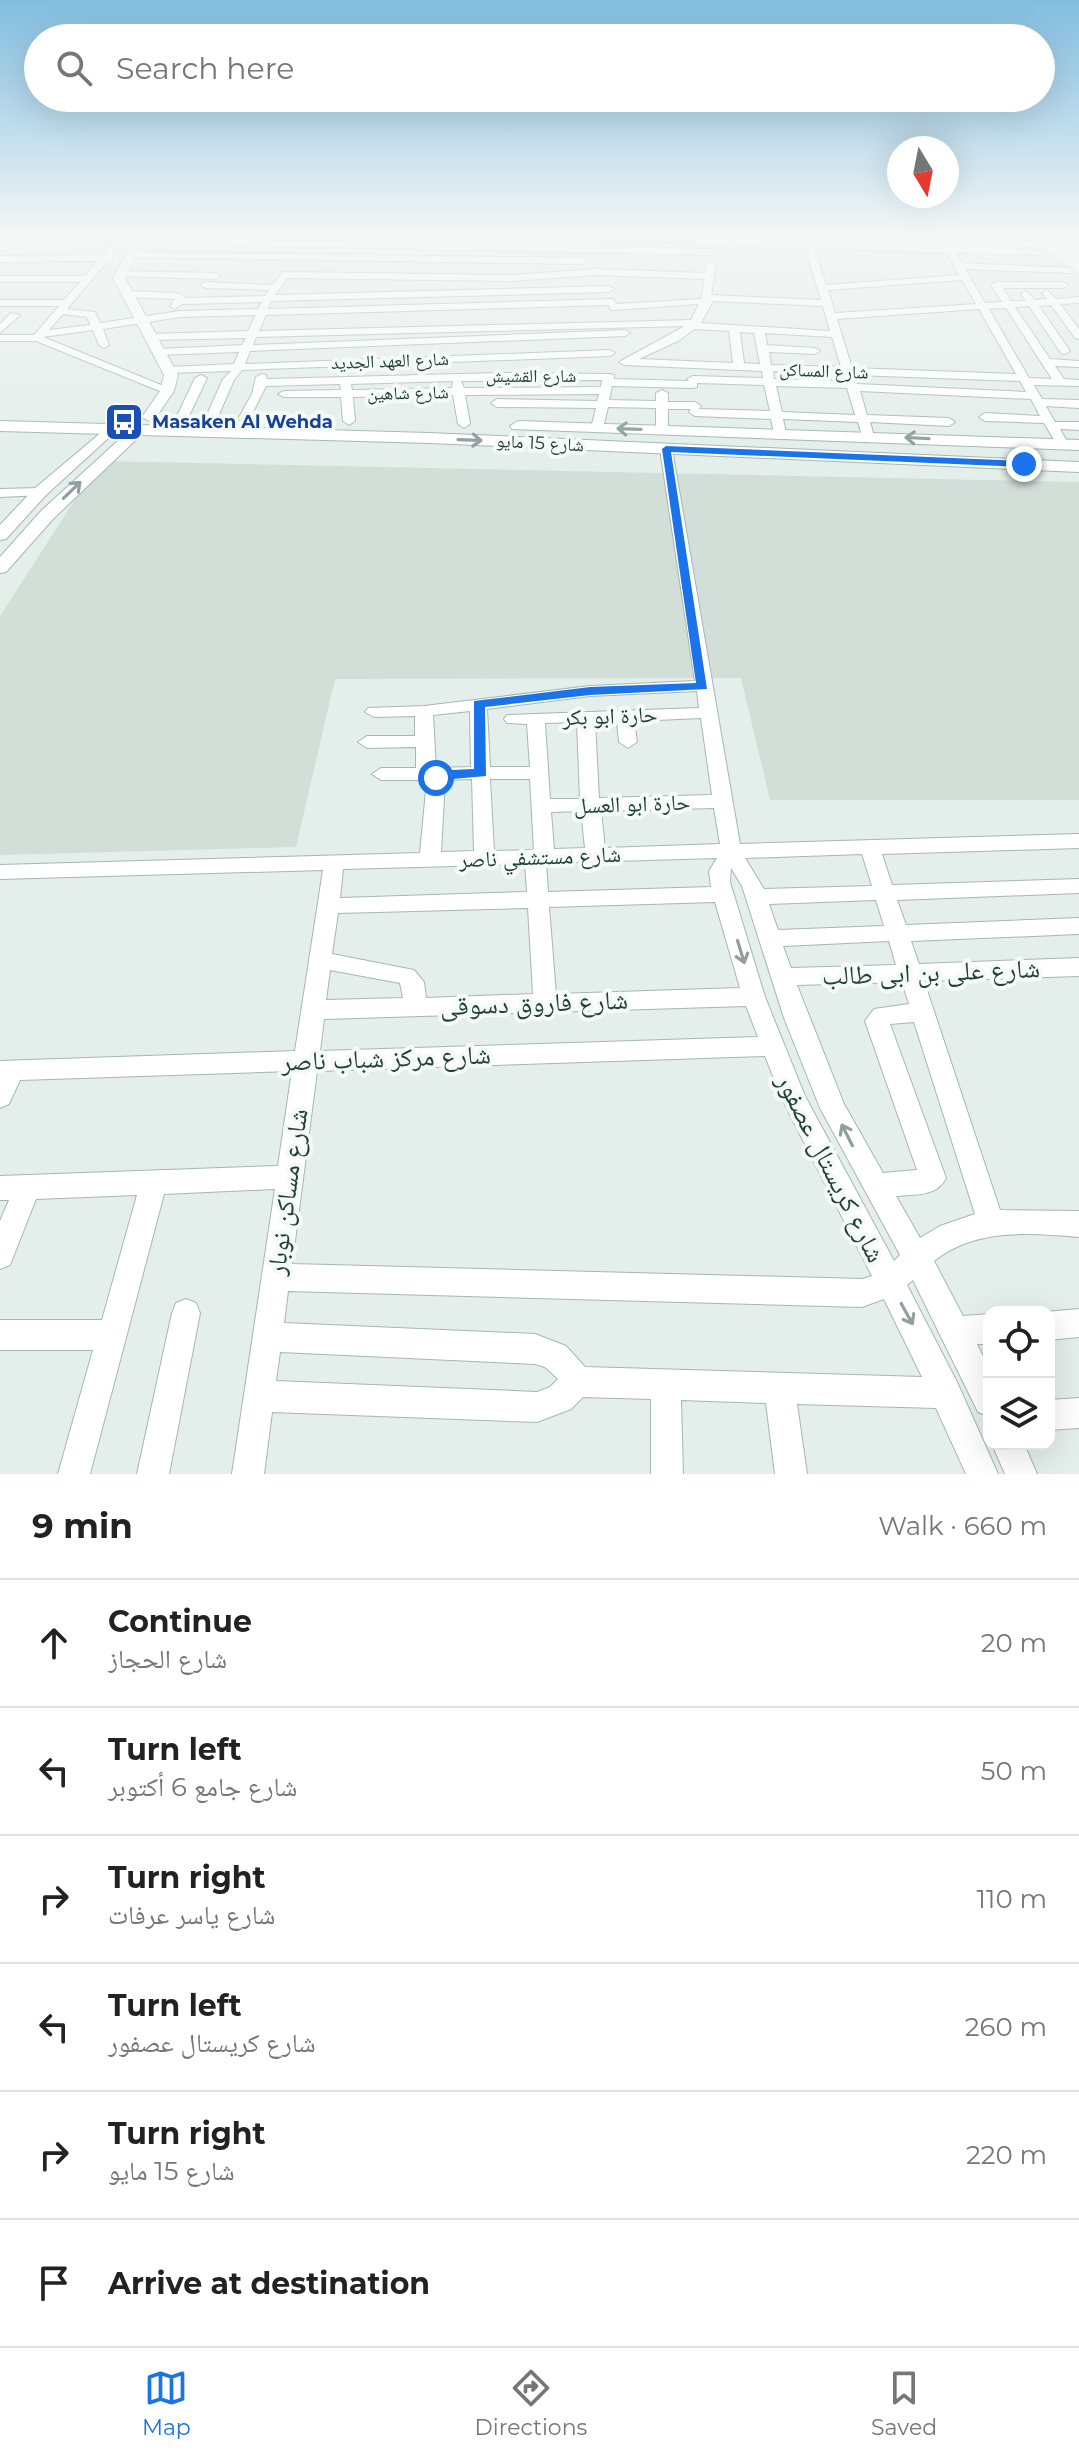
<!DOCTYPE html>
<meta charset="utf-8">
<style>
:root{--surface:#fff;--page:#f6f6f6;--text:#222;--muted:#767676;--line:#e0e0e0;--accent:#1a73e8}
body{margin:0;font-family:Montserrat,"Noto Naskh Arabic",sans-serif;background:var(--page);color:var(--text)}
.controls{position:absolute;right:24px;bottom:24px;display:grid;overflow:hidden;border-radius:16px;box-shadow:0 8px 32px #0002}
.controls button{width:72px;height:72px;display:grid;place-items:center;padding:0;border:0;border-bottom:2px solid var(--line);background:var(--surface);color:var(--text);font:40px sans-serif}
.compass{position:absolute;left:887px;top:136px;width:72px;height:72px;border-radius:50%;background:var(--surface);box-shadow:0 8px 32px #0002;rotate:170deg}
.stop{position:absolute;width:24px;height:24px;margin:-18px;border:6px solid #1a73e8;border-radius:50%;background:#fff}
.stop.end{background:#1a73e8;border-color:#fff;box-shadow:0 2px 8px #0008}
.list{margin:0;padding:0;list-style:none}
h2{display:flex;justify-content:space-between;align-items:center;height:104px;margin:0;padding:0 32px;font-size:34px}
h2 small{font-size:26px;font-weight:400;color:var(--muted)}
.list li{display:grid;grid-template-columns:52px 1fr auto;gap:24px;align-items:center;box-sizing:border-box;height:128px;padding:0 32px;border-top:2px solid var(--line)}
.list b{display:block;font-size:30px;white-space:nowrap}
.list p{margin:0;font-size:26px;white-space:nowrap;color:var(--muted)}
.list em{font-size:26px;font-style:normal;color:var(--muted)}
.icon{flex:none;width:44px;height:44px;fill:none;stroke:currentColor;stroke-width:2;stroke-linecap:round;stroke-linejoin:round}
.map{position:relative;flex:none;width:1079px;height:1474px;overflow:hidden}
.search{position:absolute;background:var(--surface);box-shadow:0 8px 32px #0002;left:24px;right:24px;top:24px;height:88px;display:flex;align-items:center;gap:20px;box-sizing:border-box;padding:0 28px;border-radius:44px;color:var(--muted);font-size:30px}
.sheet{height:872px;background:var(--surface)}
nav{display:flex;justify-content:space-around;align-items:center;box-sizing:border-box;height:112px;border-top:2px solid var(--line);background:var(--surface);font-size:22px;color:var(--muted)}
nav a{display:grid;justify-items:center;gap:4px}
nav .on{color:var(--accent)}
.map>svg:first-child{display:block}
</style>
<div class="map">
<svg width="1079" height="1474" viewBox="0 0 1079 1474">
<rect width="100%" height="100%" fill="#e4eeea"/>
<path fill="#d2ded8" d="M100 461 1079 482V800H770L741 678 335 679 296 847 0 855V616Z"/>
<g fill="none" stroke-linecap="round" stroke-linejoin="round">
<defs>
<path id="minor" d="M127 237 112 256V260L108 261 67 309 95 312 100 323 180 311 258 309 262 302 182 304 175 309 170 306 175 299 127 297 122 294 127 291 178 293 186 298 265 296 269 290 205 288 200 285 205 282 272 285 284 272 512 275 596 269 705 273 706 265 711 262 716 265 711 295 821 300 805 248 697 245 693 242 697 239 804 243 808 240 812 243 1038 250 1041 255 956 253 962 263 1075 268 1072 273 965 269 985 303 1002 302 991 285 996 282H1063L1068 285 1063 288H1003L1011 301H1026L1021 294 1026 291 1035 300 1047 299 1042 293 1047 290 1056 299 1079 297V303L1060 304 1079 329V339L1075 338 1051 305 1039 306 1070 351 1065 354 1061 353 1029 306 1015 307 1050 359 1079 361V367L1055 366 1064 379 1079 380V386L1034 385 1042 399 1079 400V408L1046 406 1055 422H1079V430L1060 429 1069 445 1063 449 1059 448 1044 423 985 421 979 417 985 413 1040 416 1031 399 860 391 867 415 949 418 955 422 949 426 870 422 874 436 868 440 862 436 858 422 783 419 786 433 780 437 774 433 771 419 695 416 689 412 691 409H668V430L662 434 656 430V408L608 407 603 428 597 432 591 428 596 408 497 407 491 403 497 399 597 401 599 394 465 395 470 424 464 428 458 424 453 395 353 397 355 421 349 425 343 421 341 397H284L278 394 284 391 341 390 340 384 266 386 248 422 238 419 252 394 256 377 262 374 266 375 267 379 499 373 610 374 614 375V379L689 381 687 379 693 376 763 378 762 371 624 365 619 362 685 326 256 337 253 345 625 330 630 333 625 336 250 351 245 364 610 350 615 353 610 356 242 370 234 380 217 419 211 423 205 419 223 379 231 371 169 373 163 370 169 367 234 364 239 352 159 355 154 352 159 349 242 345 246 338 151 340 146 337 151 334 248 331 256 315 180 317 103 329 109 345 104 348 99 345 93 330 43 337 171 389 173 391 167 394 36 341H0V335H34L59 306H0V300H64L80 282H0V276H85L98 261 0 262V256L103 255 114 242 0 244V238ZM814 248 947 253 959 275 826 285ZM596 275 705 279 701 299 616 304 615 300 612 299 268 309 271 301 609 292 614 289 609 286 275 295 287 278 512 281ZM962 280 976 304 835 313 828 290ZM713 301 823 306 830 331 701 323ZM699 304 691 320 259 331 266 315 609 305 610 309 613 310ZM1006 308 1052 379 1029 378 989 309ZM979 309 1016 374 852 368 837 319ZM63 314 87 317 90 325 49 330ZM694 329 729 331 733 363 639 359 680 340ZM740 332 754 333 760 364 744 363ZM765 333 832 337 841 367 771 365 769 352 815 354 820 351 815 348 767 345ZM773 371 843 374 845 381 774 379ZM854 375 1020 381 1026 392 857 384ZM453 381 452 388 352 390 351 384ZM461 381 602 380 601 387 464 388ZM697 383 764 385 770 411 699 409 701 406 695 402H668V393L662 390 656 393V401L609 400 612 386 693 388 697 387ZM776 386 847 388 855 415 782 412Z
M622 237H674L675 239 671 242Z
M1061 237H1071L1079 244V251Z
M138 238 712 249 716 252 712 255 135 243Z
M129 252 582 258 586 261 582 264 126 257Z
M120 271 215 273 220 276 215 279 117 276Z
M11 313 20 315 0 333V324Z
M201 375 207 378 188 418 178 421 176 418 195 378Z
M666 445 672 449 740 844 1079 834V848L882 854 892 885 1079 879V893L897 900 906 925 1079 918V934L911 941 919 964 1079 958V976L924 981 1000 1210 1079 1211V1237C1028 1233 976 1228 934 1261L963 1316 989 1314V1344H977L989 1369V1416L978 1412 913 1280 907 1285 957 1382 998 1474H966L936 1408 797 1404 807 1474H775L766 1403 681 1400 683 1474H651V1399L583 1397 571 1409 537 1422 272 1412 264 1474H232L275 1189 164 1194 90 1474H58L93 1350H0V1320H102L137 1195 36 1199 10 1265 0 1269V1221L9 1200H0V1176L278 1166 292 1071 20 1080 9 1104 0 1108V1061L295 1051 323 870 0 879V865L420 853 427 780H381L372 774 381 768H416V747L367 748 358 742 367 736H415V716L374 717 365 712 368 708 424 706 590 686 695 681 660 449ZM697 691 699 708 507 715 504 719 507 723 527 724 530 767H490L487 709 590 696ZM470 711 471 767 436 768 433 715ZM701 718 712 795 599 798 595 722 617 721 619 742 628 748 637 742 634 721ZM577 722 580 799H550L545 723ZM472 779 474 851 441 852 445 780ZM490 779H530L534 850 494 851ZM714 808 720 844 605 848 601 811ZM581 811 585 848 554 849 551 812ZM862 854 872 886 764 889 745 858ZM717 858 709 871 711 887 548 892 546 863ZM525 864 527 892 340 898 343 869ZM731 868 742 886 784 1018 820 1108 900 1255 894 1261 805 1096 765 997 730 882ZM876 900 884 926 778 930 769 904ZM715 902 740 988 556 994 549 907ZM528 908 533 994 426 998 424 982 414 970 332 954 338 913ZM889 941 896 965 791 968 783 946ZM330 970 400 983 403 998 326 1000ZM902 982 909 1004 874 1009 865 1021 917 1170 883 1173 844 1104 797 985ZM746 1006 758 1037 320 1051 324 1019ZM914 1022 975 1214 940 1226 920 1238 896 1196C915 1194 937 1197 946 1178L890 1024ZM765 1056 782 1099 872 1276 862 1279 292 1264 317 1071ZM288 1291 862 1307 884 1299 922 1377 585 1367 566 1346 535 1334 284 1323ZM280 1352 535 1364 545 1367 558 1379 550 1387 537 1392 276 1381Z
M40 488 47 492 45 495 0 497V489Z
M186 1299 196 1303 200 1313 169 1474H137L172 1313 176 1303Z
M1079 1309V1337L1049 1340V1312H1045Z
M1079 1398V1428L1049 1430V1400Z
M992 1444H1024L1037 1474H1005Z"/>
<path id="tertiary" d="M136 237H146L125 278 178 375 174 391 154 420 149 421 142 417 160 391 164 375 113 278Z
M110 425 115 426V432L46 495 6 539 0 540V525L34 489Z
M138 426 145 430 143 433 53 519 6 572 0 573V557L41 511 133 427Z"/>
<path id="secondary" d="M820 237 1013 244 1063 237 1079 250V260L1052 241 1013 250 742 244 736 241 742 238Z
M0 421 429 433 1079 462V472L429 443 0 431Z
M518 421 1079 440V450L512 429 510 426Z"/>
</defs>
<use href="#minor" stroke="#a6b7b1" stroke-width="2"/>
<use href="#tertiary" stroke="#a6b7b1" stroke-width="2"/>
<use href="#secondary" stroke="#a2bab2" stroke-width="2"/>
<use href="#minor" fill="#fff" fill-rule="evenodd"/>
<use href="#tertiary" fill="#fff" fill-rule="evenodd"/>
<use href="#secondary" fill="#fff" fill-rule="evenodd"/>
<defs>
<path id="secondary-bridge" d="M1043 237 1079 266"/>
</defs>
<use href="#secondary-bridge" stroke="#a2bab2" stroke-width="14" stroke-linecap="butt"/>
<use href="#secondary-bridge" stroke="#fff" stroke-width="13"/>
</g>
<defs><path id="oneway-shaft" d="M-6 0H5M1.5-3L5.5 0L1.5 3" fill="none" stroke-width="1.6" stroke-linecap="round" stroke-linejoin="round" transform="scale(2)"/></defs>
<g stroke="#90a09c">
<use href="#oneway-shaft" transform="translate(629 429) rotate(-178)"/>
<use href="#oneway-shaft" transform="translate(917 438) rotate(-177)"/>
<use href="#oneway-shaft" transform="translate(470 440) rotate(2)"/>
<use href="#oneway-shaft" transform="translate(72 490) rotate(-44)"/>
<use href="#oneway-shaft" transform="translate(741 952) rotate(73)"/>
<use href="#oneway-shaft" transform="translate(847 1135) rotate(-117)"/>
<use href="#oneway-shaft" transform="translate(907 1314) rotate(61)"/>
</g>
<linearGradient id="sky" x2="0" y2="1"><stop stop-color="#82bde0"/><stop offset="0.53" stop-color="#f3f7f6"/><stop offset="1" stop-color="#f3f7f6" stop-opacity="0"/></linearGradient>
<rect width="1079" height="444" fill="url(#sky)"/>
<path fill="#1a73e8" d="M666 446 1024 461 1029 464 1024 467 671 452 707 689 590 695 485 707 486 776 431 781 427 774 429 771 474 769V701L590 687 696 683 662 449Z"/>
<defs>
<symbol id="bus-square" viewBox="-11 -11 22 22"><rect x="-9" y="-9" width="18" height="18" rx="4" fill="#1a4fb4" stroke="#f5faf7"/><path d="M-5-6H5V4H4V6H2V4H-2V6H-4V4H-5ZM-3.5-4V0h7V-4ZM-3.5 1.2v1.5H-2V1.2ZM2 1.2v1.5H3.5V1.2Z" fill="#fff"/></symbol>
</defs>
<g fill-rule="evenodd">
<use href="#bus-square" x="102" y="400" width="44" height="44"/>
</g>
<g text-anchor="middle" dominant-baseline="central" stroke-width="8" stroke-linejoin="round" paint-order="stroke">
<g font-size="18" fill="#224139" stroke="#f5faf7">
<text transform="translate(390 361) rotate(-2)">شارع العهد الجديد</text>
<text transform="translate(824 371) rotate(2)">شارع المساكن</text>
<text x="531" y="376">شارع القشيش</text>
<text transform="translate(408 393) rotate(-1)">شارع شاهين</text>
<text transform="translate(540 443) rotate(3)">شارع 15 مايو</text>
</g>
<g font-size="18" font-weight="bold" fill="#164399" stroke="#f5faf7" text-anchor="start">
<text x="152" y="422">Masaken Al Wehda</text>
</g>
<g font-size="22" fill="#224139" stroke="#f5faf7">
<text transform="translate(610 716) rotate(-2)">حارة ابو بكر</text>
<text transform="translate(632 804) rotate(-2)">حارة ابو العسل</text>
<text transform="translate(540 857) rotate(-2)">شارع مستشفي ناصر</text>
</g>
<g font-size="26" fill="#224139" stroke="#f5faf7">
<text transform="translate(931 972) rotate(-2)">شارع على بن ابى طالب</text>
<text transform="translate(534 1003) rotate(-2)">شارع فاروق دسوقى</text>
<text transform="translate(386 1058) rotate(-2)">شارع مركز شباب ناصر</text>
<text transform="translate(831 1168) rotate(63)">شارع كريستال عصفور</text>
<text transform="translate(287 1192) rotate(-82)">شارع مساكن نوبار</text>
</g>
</g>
</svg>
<div class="controls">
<button><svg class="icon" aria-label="locate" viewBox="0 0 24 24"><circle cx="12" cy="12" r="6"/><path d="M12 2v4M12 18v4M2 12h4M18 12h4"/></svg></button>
<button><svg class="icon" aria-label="layers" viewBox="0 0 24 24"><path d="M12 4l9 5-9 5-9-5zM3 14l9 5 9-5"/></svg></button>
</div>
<svg class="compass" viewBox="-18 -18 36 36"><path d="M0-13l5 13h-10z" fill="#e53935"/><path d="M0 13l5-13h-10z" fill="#767676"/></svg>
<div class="stop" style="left:436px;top:778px"></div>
<div class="stop end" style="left:1024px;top:464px"></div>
<div class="search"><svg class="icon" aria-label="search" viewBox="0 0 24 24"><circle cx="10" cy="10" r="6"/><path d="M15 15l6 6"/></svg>Search here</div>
</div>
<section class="sheet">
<h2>9 min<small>Walk · 660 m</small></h2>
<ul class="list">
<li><svg class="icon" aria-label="ahead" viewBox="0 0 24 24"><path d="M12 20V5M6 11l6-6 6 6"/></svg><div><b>Continue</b><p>شارع الحجاز</p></div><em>20 m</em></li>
<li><svg class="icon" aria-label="left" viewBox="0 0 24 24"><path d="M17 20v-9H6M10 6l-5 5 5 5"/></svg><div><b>Turn left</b><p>شارع جامع 6 أكتوبر</p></div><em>50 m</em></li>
<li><svg class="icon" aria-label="right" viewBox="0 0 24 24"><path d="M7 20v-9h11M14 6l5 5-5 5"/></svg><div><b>Turn right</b><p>شارع ياسر عرفات</p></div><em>110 m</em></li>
<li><svg class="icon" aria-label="left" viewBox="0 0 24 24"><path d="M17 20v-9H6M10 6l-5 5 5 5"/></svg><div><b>Turn left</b><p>شارع كريستال عصفور</p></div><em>260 m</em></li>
<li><svg class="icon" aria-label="right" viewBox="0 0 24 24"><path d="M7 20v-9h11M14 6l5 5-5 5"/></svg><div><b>Turn right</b><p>شارع 15 مايو</p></div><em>220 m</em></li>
<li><svg class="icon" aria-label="arrive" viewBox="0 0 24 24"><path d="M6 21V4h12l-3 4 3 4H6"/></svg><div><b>Arrive at destination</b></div></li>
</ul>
</section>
<nav>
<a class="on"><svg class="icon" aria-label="map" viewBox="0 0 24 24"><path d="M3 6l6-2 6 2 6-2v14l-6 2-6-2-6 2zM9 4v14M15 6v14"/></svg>Map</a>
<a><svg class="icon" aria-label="directions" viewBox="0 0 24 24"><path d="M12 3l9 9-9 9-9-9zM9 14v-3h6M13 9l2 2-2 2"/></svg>Directions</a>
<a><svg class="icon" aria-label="saved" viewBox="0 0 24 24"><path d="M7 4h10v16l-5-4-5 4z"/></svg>Saved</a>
</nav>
